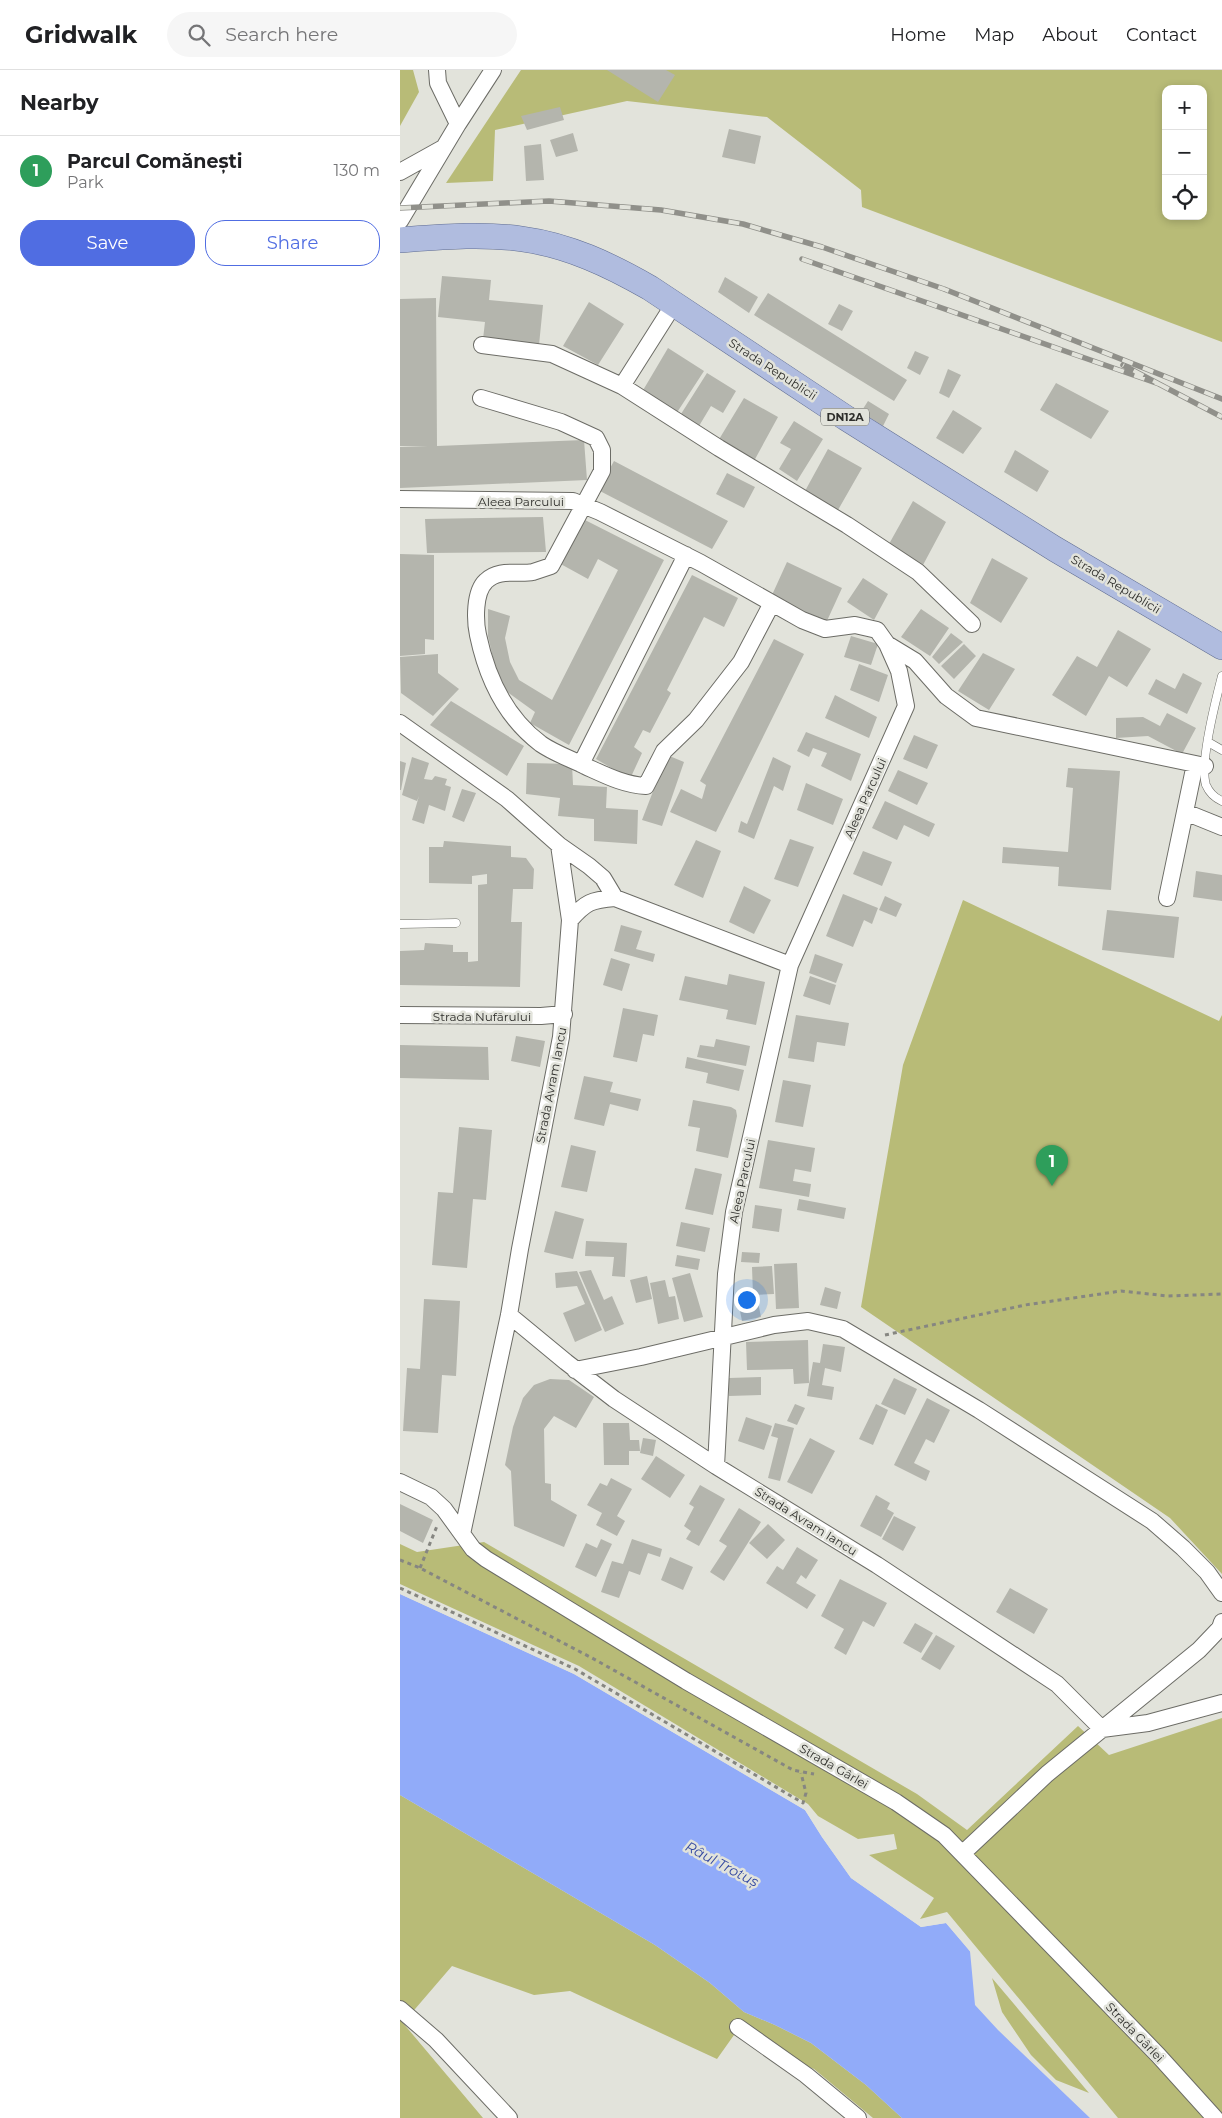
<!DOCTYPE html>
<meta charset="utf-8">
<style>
:root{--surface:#fff;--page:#f6f6f6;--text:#202124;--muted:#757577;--line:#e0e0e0;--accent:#506de2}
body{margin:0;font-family:Montserrat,sans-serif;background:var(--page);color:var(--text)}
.controls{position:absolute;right:15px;top:15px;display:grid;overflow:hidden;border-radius:10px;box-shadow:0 2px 8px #0003}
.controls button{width:45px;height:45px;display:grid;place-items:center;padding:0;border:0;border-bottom:1px solid var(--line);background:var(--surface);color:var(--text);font:25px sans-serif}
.you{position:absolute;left:346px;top:1229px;width:18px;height:18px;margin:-12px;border:4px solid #fff;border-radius:50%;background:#1a73e8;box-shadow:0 0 0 8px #1a73e833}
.badge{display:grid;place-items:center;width:32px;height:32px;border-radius:50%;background:var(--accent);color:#fff;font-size:16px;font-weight:700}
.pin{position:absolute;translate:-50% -41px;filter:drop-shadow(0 1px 2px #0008)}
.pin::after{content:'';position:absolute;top:26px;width:18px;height:15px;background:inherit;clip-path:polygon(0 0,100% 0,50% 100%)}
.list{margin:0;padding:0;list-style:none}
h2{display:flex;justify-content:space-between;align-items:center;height:65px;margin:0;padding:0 20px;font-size:21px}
h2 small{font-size:16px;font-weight:400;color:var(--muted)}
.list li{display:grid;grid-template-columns:32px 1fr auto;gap:15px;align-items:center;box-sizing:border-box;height:70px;padding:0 20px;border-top:1px solid var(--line)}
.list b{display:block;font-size:19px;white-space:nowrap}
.list p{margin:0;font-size:16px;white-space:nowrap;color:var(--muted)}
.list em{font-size:16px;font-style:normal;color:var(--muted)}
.actions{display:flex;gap:10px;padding:15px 20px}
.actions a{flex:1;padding:11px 0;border:1px solid var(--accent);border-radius:20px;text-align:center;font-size:18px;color:var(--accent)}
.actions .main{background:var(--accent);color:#fff}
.icon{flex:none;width:28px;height:28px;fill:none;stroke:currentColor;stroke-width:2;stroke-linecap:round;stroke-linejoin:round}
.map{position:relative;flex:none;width:822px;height:2048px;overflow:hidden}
header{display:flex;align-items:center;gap:30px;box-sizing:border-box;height:70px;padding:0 25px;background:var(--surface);border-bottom:1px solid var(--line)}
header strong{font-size:24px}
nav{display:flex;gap:28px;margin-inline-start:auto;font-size:18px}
.search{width:350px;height:45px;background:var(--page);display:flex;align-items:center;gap:12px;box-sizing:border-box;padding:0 18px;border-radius:28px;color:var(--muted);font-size:19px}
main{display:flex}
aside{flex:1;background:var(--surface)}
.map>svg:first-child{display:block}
</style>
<header>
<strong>Gridwalk</strong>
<div class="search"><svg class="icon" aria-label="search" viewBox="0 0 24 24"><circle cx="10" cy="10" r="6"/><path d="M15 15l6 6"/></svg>Search here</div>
<nav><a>Home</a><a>Map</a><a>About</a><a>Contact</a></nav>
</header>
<main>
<aside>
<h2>Nearby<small></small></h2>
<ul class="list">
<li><span class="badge" style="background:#2e9e5b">1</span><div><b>Parcul Comănești</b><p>Park</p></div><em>130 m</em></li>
</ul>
<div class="actions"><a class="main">Save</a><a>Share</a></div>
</aside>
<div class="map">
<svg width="822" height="2048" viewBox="0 0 822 2048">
<rect width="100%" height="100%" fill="#e2e3db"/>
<path fill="#b8bb77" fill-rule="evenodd" d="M0 0H13L19 22 0 56Z
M121 0H822V272L462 137 461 120 367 47 227 31 95 60 93 111 46 113ZM766 19H803V146H766Z
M563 830 819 951 822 945V1504L770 1448 461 1237 503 995Z
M84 1472 517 1724 567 1760 678 1656 709 1685 822 1648V2048H718L547 1842 520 1849 534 1828 469 1785 497 1779 494 1764 458 1769 418 1746 408 1734 179 1596 0 1514V1474L17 1482Z
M0 1725 255 1875 310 1913 344 1942 375 1955 411 1973 466 2015 502 2048H473L414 1999 334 1965 317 1989 170 1921 134 1925 52 1896 3 1953 83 2048H0Z
M592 1908 689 2023 656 2010 631 1985 602 1942Z"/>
<path fill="#91abf9" d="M0 1524 174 1604 405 1740 422 1767 451 1808 521 1857 546 1853 570 1881 575 1935 598 1960 690 2048H502L466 2015 411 1973 375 1955 344 1942 310 1913 255 1875 0 1725Z"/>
<path fill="#e2e3db" d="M0 1522 175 1601 407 1738 453 1806 522 1855 548 1851 572 1880 573 1885 546 1853 521 1857 451 1808 422 1767 405 1740 174 1604 0 1524Z"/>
<path fill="#b4b5ad" d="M207 0H266L275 5 258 32Z
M160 37 164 50 127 60 121 46Z
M329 59 361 66 355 94 322 87Z
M173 63 178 81 156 87 150 70Z
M141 74 144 110 126 111 124 76Z
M42 206 91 210 89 230 143 235 139 275 83 269 85 252 38 247Z
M325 207 358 227 349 243 318 222Z
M368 223 507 310 494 331 354 245Z
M36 228 37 376 184 370 187 410 0 418V377L28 376H0V229Z
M189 232 224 254 198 295 163 276Z
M439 234 453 241 442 261 428 254Z
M268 278 304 301 276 344 242 322Z
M515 281 529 287 520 305 507 298Z
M548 299 561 305 549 328 539 323Z
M307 303 336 321 323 343 311 336 299 356 281 344Z
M656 313 709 341 691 369 640 340Z
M344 328 378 347 354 391 318 371Z
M468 331 489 344 483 356 461 342Z
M553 340 582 358 563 384 536 368Z
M394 351 423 369 397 411 379 399 391 379 380 373Z
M428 379 462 398 438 440 405 421Z
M615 380 649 401 637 422 604 402Z
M214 391 328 451 312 479 198 420Z
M327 403 355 417 344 438 316 424Z
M513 431 546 452 523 495 489 474Z
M143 447 146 482 27 483 25 449Z
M183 449 264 490 169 675 130 653 135 642 106 621 96 601 88 566V539L110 546 105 568 110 592 119 610 152 630 218 500 198 489 188 509 157 492Z
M0 484 34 485V570L25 569V584L0 586Z
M592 488 628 508 601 553 570 533Z
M387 492 442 518 426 553 372 525Z
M292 505 338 528 324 557 304 547 267 620 271 623 250 663 243 660 234 677 242 683 230 709 196 689Z
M463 508 488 524 474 550 447 532Z
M521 539 549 558 530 586 501 567Z
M718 560 751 579 727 617 709 606 686 646 652 625 677 586 697 597Z
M551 563 563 572 539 594 532 587Z
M451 566 478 574 471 595 444 587Z
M374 569 404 584 316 762 270 742 281 719 302 729 306 715 300 711Z
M564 574 576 586 554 609 541 596Z
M583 583 615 599 589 640 558 621Z
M38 584V603L59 619 33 646 1 623 0 587Z
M459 594 488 605 479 632 450 620Z
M783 603 802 613 787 644 748 624 756 609 775 619Z
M435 625 477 647 469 668 425 648Z
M51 631 124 676 107 706 30 655Z
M767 643 796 658 782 684 748 666 716 668V648L743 647 760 656Z
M406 662 461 684 451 711 421 696 427 683 413 678 409 687 397 681Z
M514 665 538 675 527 699 503 689Z
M267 685 284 692 262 756 242 750Z
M12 687 29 693 24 709 32 710 35 706 47 709 45 715 51 717 45 741 29 735 24 754 12 750 19 726 17 731 2 725Z
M373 687 391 696 383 721 374 716 354 769 338 762 341 751 347 754Z
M0 691 6 693 1 720H0Z
M127 693 172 694 173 715 207 717 206 738 238 740 237 774 194 771V749L158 746 160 728 126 724Z
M668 698 720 701 711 820 658 816 659 797 602 793 603 777 668 782 673 718 666 717Z
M498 700 528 713 517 735 488 721Z
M406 713 443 729 433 755 397 740Z
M62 719 76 723 64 752 52 747Z
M485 731 535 754 529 767 504 755 497 770 472 758Z
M390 769 414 777 398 817 374 809Z
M296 770 321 781 303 828 274 815Z
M44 771 111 776V787L126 788 134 799 133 819H113L111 852H122L120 917 0 915V881L24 880 25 873 53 875V882H68V892L78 891V815L87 814V804L72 806V814L29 813V777H43Z
M463 781 492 792 482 816 453 804Z
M796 801 822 805V831L793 827Z
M344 816 371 830 354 864 329 852Z
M443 824 478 838 472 854 464 850 453 877 426 866Z
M485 826 502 834 496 847 479 840Z
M707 840 779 847 774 888 702 880Z
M221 855 242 861 236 879 255 884 253 892 214 881Z
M415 884 443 894 436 913 409 903Z
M211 888 230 894 222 921 203 915Z
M329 904 365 912 356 955 326 949 328 940 279 930 285 906 327 915Z
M410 906 436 915 430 935 403 926Z
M223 938 258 945 254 966 243 964 237 992 213 987Z
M396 945 449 953 445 976 417 972 414 992 388 988Z
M116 966 145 971 140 997 111 991Z
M316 969 350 976 346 996 297 987 300 975 314 977Z
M0 975 88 977 89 1010 0 1008Z
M287 987 344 1000 339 1021 306 1013 308 1003 285 998Z
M184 1006 213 1012 210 1022 241 1029 238 1041 210 1034 204 1056 174 1049Z
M383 1010 411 1015 403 1057 375 1052Z
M293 1030 331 1037 336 1040 337 1046 328 1088 296 1081 300 1058 288 1056Z
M59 1057 92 1060 86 1130 73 1129 67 1198 32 1195 38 1122 53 1123Z
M368 1070 415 1078 411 1102 395 1099 393 1111 411 1114 409 1127 359 1118Z
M171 1075 196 1081 187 1122 161 1117Z
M295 1098 322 1104 313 1145 285 1139Z
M399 1129 446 1138 444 1149 397 1140Z
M355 1135 382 1139 379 1162 352 1158Z
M155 1141 184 1149 173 1189 144 1182Z
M281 1152 310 1158 305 1182 276 1176Z
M186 1171 227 1173 225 1207 212 1206 214 1187 185 1186Z
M342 1182 360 1183 359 1193 341 1192Z
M277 1185 300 1189 298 1200 275 1196Z
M397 1193 399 1238 376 1239 374 1194Z
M372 1196 374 1224 353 1225 352 1197Z
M191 1200 204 1230 212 1226 224 1254 205 1262 179 1202Z
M177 1201 202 1260 175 1272 163 1243 185 1234 177 1216 156 1218 155 1203Z
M290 1203 303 1247 284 1252 272 1208Z
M247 1206 252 1229 236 1233 230 1210Z
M265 1210 269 1227 275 1226 279 1249 258 1254 250 1213Z
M425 1217 441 1222 437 1239 420 1235Z
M357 1227 361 1247 342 1251 338 1231Z
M24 1229 60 1231 56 1306 42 1305 38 1363 3 1361 7 1298 20 1299Z
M408 1270 409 1313 394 1314 393 1299 347 1300 346 1272Z
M423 1274 445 1277 441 1302 425 1298 422 1315 434 1317 432 1330 407 1326 413 1292 420 1293Z
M361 1307V1325L329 1326V1308Z
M494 1308 517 1319 505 1345 481 1334Z
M150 1309 169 1310 194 1327 176 1358 154 1346 144 1359 145 1413 151 1414V1430L177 1445 164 1477 114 1456 111 1401 105 1395 113 1357 123 1328 134 1315Z
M527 1328 550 1340 534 1373 526 1369 514 1393 530 1401 526 1411 494 1395Z
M395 1334 405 1338 397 1355 387 1351Z
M476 1334 488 1340 473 1375 459 1369Z
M346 1347 372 1356 364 1380 338 1371Z
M203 1353H229L230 1370H239L240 1381H229V1395H204Z
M375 1353 394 1358 380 1411 368 1408 378 1368 371 1366Z
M243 1368 256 1370 253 1386 240 1383Z
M410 1368 435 1381 412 1424 387 1412Z
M256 1386 285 1405 270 1428 241 1409Z
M211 1408 232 1419 217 1446 225 1451 217 1466 196 1455 202 1443 187 1435 200 1413 207 1416Z
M300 1415 325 1429 299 1476 286 1469 291 1461 284 1456 294 1437 289 1434Z
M476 1425 490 1433 487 1439 494 1443 481 1467 460 1456Z
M0 1434 33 1450 23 1473 0 1461Z
M339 1438 361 1452 324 1511 310 1502 327 1476 319 1471Z
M494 1446 516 1457 503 1481 482 1469Z
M368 1454 385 1470 367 1489 349 1473Z
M201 1469 212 1474 196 1507 175 1497 186 1473 197 1478Z
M232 1469 262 1479 260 1487 248 1483 240 1505 229 1501 219 1528 201 1522 212 1491 223 1494Z
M397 1477 418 1490 406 1509 401 1505 396 1513 416 1525 407 1539 366 1513 377 1496 383 1500Z
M270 1487 293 1497 283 1520 261 1510Z
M440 1509 487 1533 474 1557 463 1551 446 1585 434 1578 444 1559 421 1546Z
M610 1518 648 1539 634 1564 596 1542Z
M515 1553 533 1563 521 1583 503 1573Z
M536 1565 555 1576 540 1600 521 1589Z"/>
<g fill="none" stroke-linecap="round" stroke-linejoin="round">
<defs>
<path id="lane" d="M822 606C816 629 799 693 806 715 809 722 815 728 822 731
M808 672 822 680
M0 854 56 853"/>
<path id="street" d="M37 0 38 13 58 54
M0 102 43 78
M0 151 58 54 93 0
M82 275 152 284 222 316 319 378 447 455 518 502 572 554
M222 316 274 234
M81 328 161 352 196 368 202 380V401L151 496C145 498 139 500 133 502 118 505 99 498 86 511 74 522 75 551 78 565 87 608 105 647 141 674 154 683 171 689 185 696 205 705 224 715 246 716L264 681 296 650 341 592 372 533
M0 429 173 431 200 442 301 493 402 550 425 559 455 555 477 560 487 574 499 601 506 636 390 895 334 1142 326 1204 316 1396
M487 574 515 591 546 626 576 648 805 696
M0 653 107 729 159 775 189 796 203 808 215 828
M181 694 286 485
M785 742 822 757
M767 828 795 694
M170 850C186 832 191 830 215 828L390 895
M0 945 141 946 164 944
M109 1245 166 1292 214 1329 316 1396 477 1495 657 1614 702 1659 748 1653 822 1633
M175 1300 241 1287 374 1255 408 1251 443 1259 579 1340 752 1451 783 1478 807 1502 822 1523
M0 1412 31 1427 44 1439 73 1479 86 1489 286 1611 496 1732 544 1765 758 1985 815 2048
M62 1464 109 1245 120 1179 161 967 170 850 159 775
M563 1783 647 1704 799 1580 820 1558 822 1552
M0 1939 36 1970 109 2048
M338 1957 406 2005 458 2048"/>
<path id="primary" d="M0 170C40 167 82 163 122 169 168 175 210 195 250 218L446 348 655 479 822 577"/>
</defs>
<use href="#lane" stroke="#6c6c66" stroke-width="9"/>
<use href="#street" stroke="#6c6c66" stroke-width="18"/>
<use href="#primary" stroke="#606d92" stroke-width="26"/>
<path stroke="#868681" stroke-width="3" stroke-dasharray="4 4" stroke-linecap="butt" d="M485 1265 625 1235 721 1221 768 1226 822 1224
M0 1490 20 1498 192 1588 393 1700 414 1704
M20 1498 37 1456
M0 1518 175 1599 403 1733 406 1723 401 1703"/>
<use href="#lane" stroke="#fff" stroke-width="8"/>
<use href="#street" stroke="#fff" stroke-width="16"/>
<use href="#primary" stroke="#b0bcdf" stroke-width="25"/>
<defs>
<path id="rail" d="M0 138 149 131 261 140 343 154 422 177 544 219 822 329
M402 189 759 314 723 295
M759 314 822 347"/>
</defs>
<use href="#rail" stroke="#90908a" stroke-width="5.5"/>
<use href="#rail" stroke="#e2e3db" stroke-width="4" stroke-dasharray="11" stroke-linecap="butt"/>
</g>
<g text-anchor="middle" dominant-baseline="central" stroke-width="5" stroke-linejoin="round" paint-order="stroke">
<rect fill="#e2e3db" stroke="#646460" stroke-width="1" x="421" y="338.5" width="48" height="17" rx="4"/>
<g font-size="11" font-weight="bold" fill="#2e2e2b">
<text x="445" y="347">DN12A</text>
</g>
<g font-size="12" fill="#2e2e2b" stroke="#e2e3db">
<text transform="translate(373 299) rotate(33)">Strada Republicii</text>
<text x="121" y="431">Aleea Parcului</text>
<text transform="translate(716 514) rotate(31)">Strada Republicii</text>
<text transform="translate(465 728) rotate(-66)">Aleea Parcului</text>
<text x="82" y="946">Strada Nufărului</text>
<text transform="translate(151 1015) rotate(-79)">Strada Avram Iancu</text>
<text transform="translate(342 1111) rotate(-78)">Aleea Parcului</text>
<text transform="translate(406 1451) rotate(32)">Strada Avram Iancu</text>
<text transform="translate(434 1696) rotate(30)">Strada Gârlei</text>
<text transform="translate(735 1962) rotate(46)">Strada Gârlei</text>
</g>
<g font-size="14" font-style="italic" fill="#3348a1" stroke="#e2e3db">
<text transform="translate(322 1794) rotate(28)">Râul Trotuș</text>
</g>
</g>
</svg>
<div class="controls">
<button>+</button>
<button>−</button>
<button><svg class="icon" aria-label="locate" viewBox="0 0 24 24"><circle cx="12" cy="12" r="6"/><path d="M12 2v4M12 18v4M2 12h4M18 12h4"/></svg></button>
</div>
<div class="you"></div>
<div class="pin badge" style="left:652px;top:1116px;background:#2e9e5b">1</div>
</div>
</main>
